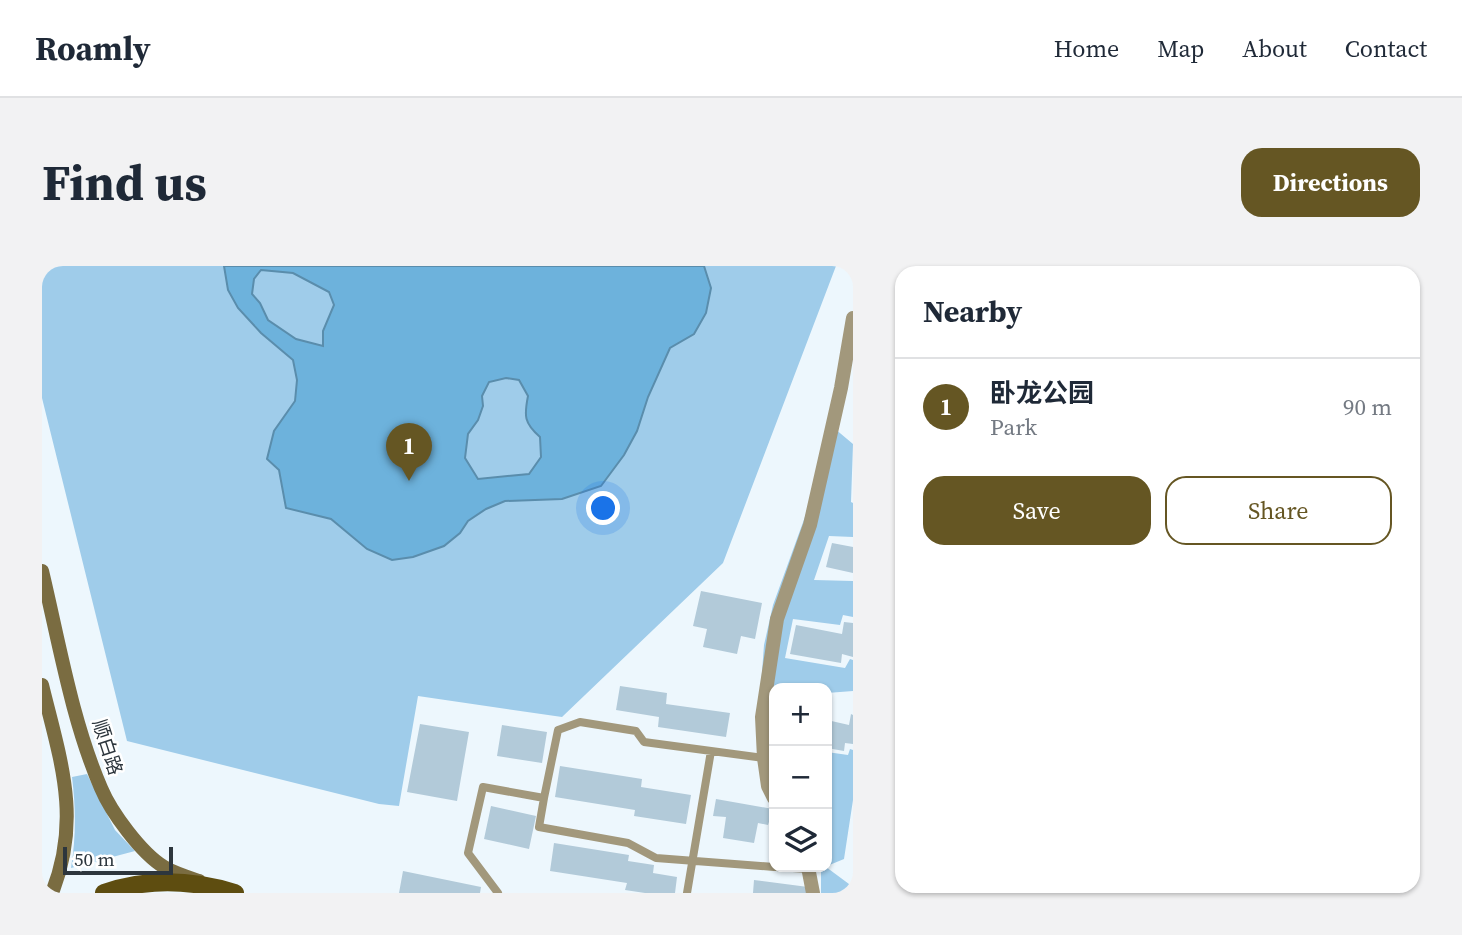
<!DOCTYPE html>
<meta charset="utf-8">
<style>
:root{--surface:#fff;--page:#f2f2f3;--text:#1f2937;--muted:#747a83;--line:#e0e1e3;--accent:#655623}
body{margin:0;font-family:"Source Serif 4","Noto Sans SC",serif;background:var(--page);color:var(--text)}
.controls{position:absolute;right:21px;bottom:21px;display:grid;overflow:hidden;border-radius:14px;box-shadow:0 2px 5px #0004}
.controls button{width:63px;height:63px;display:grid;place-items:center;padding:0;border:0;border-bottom:2px solid var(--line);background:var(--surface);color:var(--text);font:35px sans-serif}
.scale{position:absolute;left:21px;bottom:18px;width:110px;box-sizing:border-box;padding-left:7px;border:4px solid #2d363d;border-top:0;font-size:19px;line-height:24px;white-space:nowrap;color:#2d363d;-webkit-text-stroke:5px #fff;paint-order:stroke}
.you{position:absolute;left:562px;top:243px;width:24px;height:24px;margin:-18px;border:5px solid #fff;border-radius:50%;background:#1a73e8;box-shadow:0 0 0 10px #1a73e833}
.badge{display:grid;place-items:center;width:46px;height:46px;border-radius:50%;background:var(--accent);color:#fff;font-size:23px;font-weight:700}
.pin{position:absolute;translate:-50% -58px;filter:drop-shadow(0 2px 4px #0008)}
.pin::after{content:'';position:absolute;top:37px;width:24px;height:21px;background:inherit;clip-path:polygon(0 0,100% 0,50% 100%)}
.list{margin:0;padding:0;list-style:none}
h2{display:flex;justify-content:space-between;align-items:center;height:91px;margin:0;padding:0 28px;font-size:30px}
h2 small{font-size:23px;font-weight:400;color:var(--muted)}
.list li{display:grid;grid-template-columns:46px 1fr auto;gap:21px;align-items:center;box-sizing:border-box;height:98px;padding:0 28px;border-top:2px solid var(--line)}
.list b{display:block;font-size:26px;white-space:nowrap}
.list p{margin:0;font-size:23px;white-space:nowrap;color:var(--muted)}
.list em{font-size:23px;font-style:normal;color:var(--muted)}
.actions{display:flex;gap:14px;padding:21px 28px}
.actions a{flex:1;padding:16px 0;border:2px solid var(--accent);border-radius:21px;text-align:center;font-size:24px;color:var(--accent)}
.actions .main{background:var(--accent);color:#fff}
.icon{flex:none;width:38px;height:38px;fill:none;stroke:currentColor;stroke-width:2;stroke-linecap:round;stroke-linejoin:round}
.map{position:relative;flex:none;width:811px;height:627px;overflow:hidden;border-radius:21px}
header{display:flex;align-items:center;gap:42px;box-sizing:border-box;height:98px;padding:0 35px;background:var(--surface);border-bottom:2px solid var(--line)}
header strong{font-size:33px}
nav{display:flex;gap:38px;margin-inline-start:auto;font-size:24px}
.intro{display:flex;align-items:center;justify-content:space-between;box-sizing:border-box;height:168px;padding:0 42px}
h1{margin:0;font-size:49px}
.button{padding:18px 32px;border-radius:21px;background:var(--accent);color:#fff;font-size:24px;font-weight:700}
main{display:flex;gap:42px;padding:0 42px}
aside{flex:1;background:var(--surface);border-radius:21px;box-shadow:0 2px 5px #0004}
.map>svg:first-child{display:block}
</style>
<header>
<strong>Roamly</strong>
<nav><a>Home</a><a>Map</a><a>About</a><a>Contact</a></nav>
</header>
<div class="intro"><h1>Find us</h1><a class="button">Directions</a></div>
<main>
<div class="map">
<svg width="811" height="627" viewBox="0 0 811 627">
<rect width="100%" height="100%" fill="#edf7fd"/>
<path fill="#9fccea" d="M0 0H794L681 297 520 451 376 430 357 540 337 538 85 475 0 132Z
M786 157 811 178 809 236 811 237V271L787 270 772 314 811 315V351L801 349 798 359 751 353 743 392 803 402 808 393 811 394V425L785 427V422H732V517L718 433 722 379 731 339 768 237Z
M808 483 811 484V534L802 593 785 600V486L806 489Z
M45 508 73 564 93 585 29 602C34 571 34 543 30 511Z
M777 601H784L807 618 805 627H779V605Z"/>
<path fill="#6db2dc" stroke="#5a8dac" stroke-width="2" fill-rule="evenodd" d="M182 0H662L669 22 664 47 652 68 628 82 606 131 595 165 582 189 559 220 520 233 463 235 444 243 426 255 418 267 402 280 371 291 350 294 325 283 289 253 244 242 237 204 225 193 232 165 253 135 255 114 251 94 219 67 196 42 186 24ZM219 4 251 7 287 26 292 39 281 65V80L254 73 226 54 218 37 210 28 212 13ZM464 112 477 114 486 130C482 150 482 157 498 171L499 191 487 208 436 213 423 192 426 168 436 154 441 140 440 130 447 116Z"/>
<path fill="#b2cad9" d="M790 277 811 281V307L784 301Z
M659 325 720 337 713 373 699 370 695 388 661 381 665 363 651 360Z
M802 356 811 357V391L800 388 799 397 748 388 754 359 800 368Z
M578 420 625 427 624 438 688 447 684 471 616 461 617 451 574 444Z
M809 448 811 449V478L803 477 802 485 785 482V454L807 459Z
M378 458 427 466 415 535 365 526Z
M460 459 505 466 500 497 455 490Z
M518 500 600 513 599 521 649 529 644 558 592 550 593 544 513 531Z
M674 533 731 543 726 559 716 557 712 577 681 572 684 551 671 550Z
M449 540 494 550 487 583 442 573Z
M512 577 587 589 586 595 612 599 611 607 635 611 633 627H603L583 624 585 617 508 605Z
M361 605 439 621 438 627H357Z
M712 614 766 621 765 627H711Z"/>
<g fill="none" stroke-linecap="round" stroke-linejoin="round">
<path stroke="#a2987c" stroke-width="8" d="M502 532 497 561 586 577 614 592 732 601
M734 601 767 603
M456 627 426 587 441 521 502 532 516 464 538 456 594 465 602 476 722 492
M645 627 669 485"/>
<path stroke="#a2987c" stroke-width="14" d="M732 532 726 520 722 492 720 451 735 353 768 259 799 122 811 52
M766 601 771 627"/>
<path stroke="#7a6c41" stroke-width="14" d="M0 305C17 376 30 455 59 522 69 546 99 587 122 601 132 607 145 611 157 615
M0 419C18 493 40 552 10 627"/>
<path stroke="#5e4d10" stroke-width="18" d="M62 627C105 612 151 614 193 627"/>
</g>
<g text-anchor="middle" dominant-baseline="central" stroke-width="5" stroke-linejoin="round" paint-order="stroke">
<g font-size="19" fill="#2d363d" stroke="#fff">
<text transform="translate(66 481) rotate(72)">顺白路</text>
</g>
</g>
</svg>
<div class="controls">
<button>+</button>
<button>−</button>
<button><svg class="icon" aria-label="layers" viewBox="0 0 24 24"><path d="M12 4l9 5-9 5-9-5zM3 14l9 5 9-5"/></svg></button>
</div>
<div class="scale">50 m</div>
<div class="you"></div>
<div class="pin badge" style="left:367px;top:215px">1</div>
</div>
<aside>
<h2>Nearby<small></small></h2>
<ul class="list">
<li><span class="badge">1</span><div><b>卧龙公园</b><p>Park</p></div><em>90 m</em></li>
</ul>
<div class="actions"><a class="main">Save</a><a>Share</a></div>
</aside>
</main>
